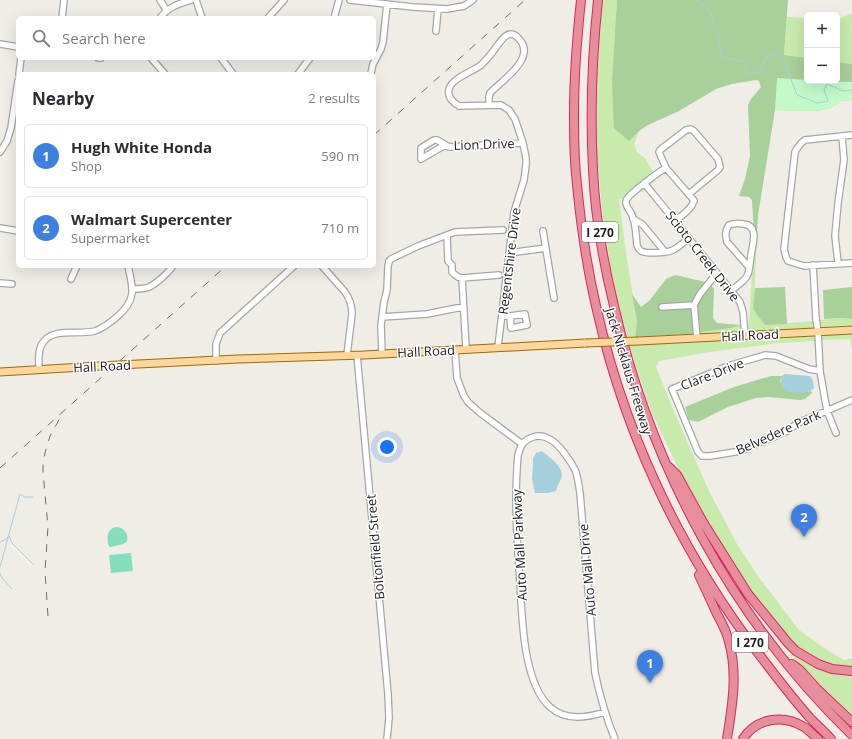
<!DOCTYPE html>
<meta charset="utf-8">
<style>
:root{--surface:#fff;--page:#f7f7f7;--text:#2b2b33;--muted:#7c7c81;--line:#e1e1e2;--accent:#1a73e8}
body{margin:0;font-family:"Open Sans",sans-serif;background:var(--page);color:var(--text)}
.controls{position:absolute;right:12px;top:12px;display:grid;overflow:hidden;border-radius:6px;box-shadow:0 4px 16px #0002}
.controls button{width:36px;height:36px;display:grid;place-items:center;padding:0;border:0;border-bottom:1px solid var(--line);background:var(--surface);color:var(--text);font:20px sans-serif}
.you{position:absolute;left:387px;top:447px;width:14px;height:14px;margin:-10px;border:3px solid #fff;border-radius:50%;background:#1a73e8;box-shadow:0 0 0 6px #1a73e833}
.badge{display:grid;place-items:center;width:26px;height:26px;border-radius:50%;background:var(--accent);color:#fff;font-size:13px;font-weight:700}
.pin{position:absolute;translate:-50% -33px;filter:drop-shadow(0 1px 2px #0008)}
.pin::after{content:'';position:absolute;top:21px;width:14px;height:12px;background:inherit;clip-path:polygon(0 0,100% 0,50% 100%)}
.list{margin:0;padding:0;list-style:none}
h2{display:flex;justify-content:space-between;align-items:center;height:52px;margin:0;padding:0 16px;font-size:17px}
h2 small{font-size:13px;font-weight:400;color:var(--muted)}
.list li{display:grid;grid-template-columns:26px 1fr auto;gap:12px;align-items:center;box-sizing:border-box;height:64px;margin:0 8px 8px;padding:0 8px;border:1px solid var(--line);border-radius:6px}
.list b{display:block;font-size:15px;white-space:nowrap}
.list p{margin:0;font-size:13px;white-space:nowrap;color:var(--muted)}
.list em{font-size:13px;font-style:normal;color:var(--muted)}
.icon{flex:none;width:22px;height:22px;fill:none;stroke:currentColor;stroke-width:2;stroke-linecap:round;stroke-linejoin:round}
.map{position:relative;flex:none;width:852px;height:739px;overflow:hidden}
.search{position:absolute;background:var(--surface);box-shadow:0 4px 16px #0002;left:16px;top:16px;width:360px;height:44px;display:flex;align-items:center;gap:10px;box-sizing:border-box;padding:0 14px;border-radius:6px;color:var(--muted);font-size:15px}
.panel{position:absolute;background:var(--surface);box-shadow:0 4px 16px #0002;left:16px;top:72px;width:360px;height:196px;border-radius:6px}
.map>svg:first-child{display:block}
</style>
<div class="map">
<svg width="852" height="739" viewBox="0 0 852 739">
<rect width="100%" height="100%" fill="#f0ede6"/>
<path fill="#c8eaac" d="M603 0H617L616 10 629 141 639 131 634 144 637 152 645 158 655 175V181L644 191 619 199 626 253 637 321 635 337 628 338 617 300 610 265 602 208 596 147 595 101 598 40Z
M852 13V64L837 62V20Z
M787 17 807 18V58L784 55Z
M754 233H757L754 309 765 325 813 321V326L811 328 688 334 731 328 741 325 749 326Z
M842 318 852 319V326L846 325 823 327 819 324 818 320Z
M852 333V348L850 339 821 340 824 335Z
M814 336 815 341 779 343 709 352 659 361 656 367 673 409 709 491 737 544 758 576 799 630 827 650 844 660 852 658V669L831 666 817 661 791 644 757 602 697 508 652 413 635 364 629 344 715 340Z
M781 643 791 649 800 656 852 673V718L814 681Z"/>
<path fill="#a9cf9b" d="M617 0H788L784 55 807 58V81H837V62L852 64V100L841 101 831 108 815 111 775 110 758 215 757 233H754L752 200 749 197 739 196 745 179 750 156 748 105 751 99 761 87 759 81 756 80 732 84 716 89 679 111 648 125 639 131 629 141 614 128 612 83Z
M675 275 710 283 714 289 713 318 717 323 741 325 731 328 688 334 635 337 637 321 632 294 641 307 650 300 666 279Z
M785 287 787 324 765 325 753 309 755 288Z
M852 287V319L842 318 824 319 823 290Z
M771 376H782L780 381 786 391 806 392 811 391 812 393 805 399 800 400 769 397 756 398 728 407 698 422 689 420 685 407 734 387Z"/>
<path fill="#c3f9c9" d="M777 78 807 80V81L852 82V100L841 101 831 108 815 111 775 110Z"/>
<path fill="#84debe" d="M115 527C124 527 129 533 127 542 121 545 116 546 110 547L108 544C107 536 107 530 115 527Z
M131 553 133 571 111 573 109 555Z"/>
<path fill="#a6cfdd" d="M785 374 810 376 813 381 814 388C808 395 795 393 786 391 781 385 780 383 782 376Z
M542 451C549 457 562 465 562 476 561 479 557 487 556 491L548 493H535L532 479 533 464V458L536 453Z"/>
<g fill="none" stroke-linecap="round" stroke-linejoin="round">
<path stroke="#a6cfdd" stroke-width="1" d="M696 0 710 11 719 39 722 58 744 61 748 74 761 72 766 57 777 53 784 61 797 95 817 103 828 101 824 90 827 84 843 91 852 90
M9 536 12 543 34 565
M0 542 5 540 8 537
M0 567 20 494 25 497H33
M0 573 2 578 12 589"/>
<defs>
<path id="minor" d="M160 0 167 11
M196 0 202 18
M350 0 413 7 447 9 464 6 473 0
M62 18 64 0
M160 18C168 7 178 4 191 0
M268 18 284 0
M334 18 339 0
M436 31 438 9
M0 44 18 47
M98 58H101
M151 58 165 74
M221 58 233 74
M371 73 373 64 381 49 383 42 387 4
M19 74 21 58
M298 74 310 58
M489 105V97L490 93C501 81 536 59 520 40 507 24 499 45 491 54 488 58 484 62 481 65 472 72 452 78 449 89 447 97 452 102 459 106L501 105 509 110 515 119 523 143 526 158V165L524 180 514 212 498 347
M852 135 805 140C800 143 798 147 795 152L784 249 786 257 788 261 804 266 852 263
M445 145 421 159V148L434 140H437L449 147 523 143
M0 152 7 141 11 128 18 81
M666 168C660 171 627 195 626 201 625 206 630 210 632 215 636 224 636 236 637 245 638 248 638 249 641 251 646 254 667 253 673 250 679 247 684 242 689 238
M644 183 675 221 740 302 743 312 745 336
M633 219 640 223 643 225 665 252
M675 221C682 215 691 210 694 201L692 198 666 168 659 152 660 150 686 130 691 129 694 131 718 159 720 167 718 170 689 194
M0 228 18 231
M543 231 554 298
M447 235 448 261 452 265V272L454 274 458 277 462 278 499 275
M509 253 546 248
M838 263 835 236 838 203 844 160 842 136
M813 265 816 319 818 332 820 371 827 411 836 433
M322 266 345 292C350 299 352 306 352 314L347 355
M462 278 466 349
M71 279 77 266
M0 283 12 284
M133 289C138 289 144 289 149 287 156 284 168 273 173 266
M731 291C736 286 744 282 747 276 750 270 750 262 751 255 753 243 759 226 744 224 738 223 734 223 729 225 725 231 725 235 727 242L749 267
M694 305 697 338
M662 307 694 305 700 294 717 273
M502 316H510L525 314 527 325 511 328 510 316
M382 317 427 314 457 308H464
M455 350 457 378 464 396 468 402 479 412 522 444
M382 354 381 325 384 302 387 290 388 266 389 261 391 259 418 246 447 235 455 232 503 230
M357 355 388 694 389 718 387 739
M216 361V344L220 333 294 266
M39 370C39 360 37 348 45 340 56 328 80 335 95 331 104 328 111 322 118 316 137 299 133 288 128 266
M820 371 809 369 776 356 765 355 728 366 672 389 698 452 702 456H710L741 451 787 431 798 423 852 400
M605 712C586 718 566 721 550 707 523 683 522 617 520 583 517 540 514 499 518 455 520 447 523 440 533 437 539 435 545 436 551 440 559 444 572 463 576 472 578 479 579 486 580 493L595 673C600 696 606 718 615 739"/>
<path id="major" d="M639 341 852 330
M0 372 99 366 238 359 364 355 586 343"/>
<path id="highway" d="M581 0C577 38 574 75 574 113 574 133 574 154 576 174 580 219 586 263 596 306 624 432 680 550 758 653 775 675 792 698 811 719 818 726 825 732 831 739
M598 0C592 56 590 113 593 170 595 216 603 261 614 306 651 467 733 620 852 735
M669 467 677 475 704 524 748 594 788 643 796 651 818 664 832 669 852 671
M699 575C705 588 711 601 717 614 722 623 727 632 729 642 738 674 732 707 727 739
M792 664 800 670 818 690 852 722
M743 739C756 718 783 714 804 727 809 730 813 735 818 739"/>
</defs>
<use href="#minor" stroke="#a6a6a6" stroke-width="8"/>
<use href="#major" stroke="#9a6c01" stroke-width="9"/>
<use href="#highway" stroke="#da265f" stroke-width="10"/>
<use href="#minor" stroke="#fff" stroke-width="5.5"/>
<use href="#major" stroke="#fbd69f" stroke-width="7"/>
<use href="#highway" stroke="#e78e9c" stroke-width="8"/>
<path stroke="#6d6d6d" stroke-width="1" stroke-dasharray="8 8" stroke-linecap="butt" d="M374 135 525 0
M0 468 226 266
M48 616 45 571 48 527 43 472V463L45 453 50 436 60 418"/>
<defs>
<path id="major-bridge" d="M586 343 639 341"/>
</defs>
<use href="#major-bridge" stroke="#9a6c01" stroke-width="9" stroke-linecap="butt"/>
<use href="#major-bridge" stroke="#fbd69f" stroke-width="7"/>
</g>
<g text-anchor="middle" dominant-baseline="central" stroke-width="3" stroke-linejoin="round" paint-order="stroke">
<g fill="#fff" stroke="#626262" stroke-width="1">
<rect x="582" y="222" width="36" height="20" rx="3"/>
<rect x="732" y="632" width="36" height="20" rx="3"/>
</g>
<g font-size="12" font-weight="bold" fill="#1f1f1f">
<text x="600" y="232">I 270</text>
<text x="750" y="642">I 270</text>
</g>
<g font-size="13" fill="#1f1f1f" stroke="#fff">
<text transform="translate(484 144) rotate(-2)">Lion Drive</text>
<text transform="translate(703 256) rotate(52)">Scioto Creek Drive</text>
<text transform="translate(509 261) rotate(-83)">Regentshire Drive</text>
<text transform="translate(750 335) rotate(-3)">Hall Road</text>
<text transform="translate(426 351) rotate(-3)">Hall Road</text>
<text transform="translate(102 366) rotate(-3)">Hall Road</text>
<text transform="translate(629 371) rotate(73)">Jack Nicklaus Freeway</text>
<text transform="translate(712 374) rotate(-21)">Clare Drive</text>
<text transform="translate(778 432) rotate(-24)">Belvedere Park</text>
<text transform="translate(519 545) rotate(-93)">Auto Mall Parkway</text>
<text transform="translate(375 547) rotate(-95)">Boltonfield Street</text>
<text transform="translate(587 570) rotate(-95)">Auto Mall Drive</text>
</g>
</g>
</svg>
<div class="controls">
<button>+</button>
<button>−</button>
</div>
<div class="you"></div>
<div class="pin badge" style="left:650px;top:683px;background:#3f7fe0">1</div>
<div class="pin badge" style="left:804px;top:537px;background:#3f7fe0">2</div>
<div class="search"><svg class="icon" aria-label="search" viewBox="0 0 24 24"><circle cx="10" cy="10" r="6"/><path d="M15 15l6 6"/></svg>Search here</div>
<section class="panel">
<h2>Nearby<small>2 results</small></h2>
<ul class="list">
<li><span class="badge" style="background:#3f7fe0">1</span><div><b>Hugh White Honda</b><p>Shop</p></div><em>590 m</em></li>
<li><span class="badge" style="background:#3f7fe0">2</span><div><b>Walmart Supercenter</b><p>Supermarket</p></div><em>710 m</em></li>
</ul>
</section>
</div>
